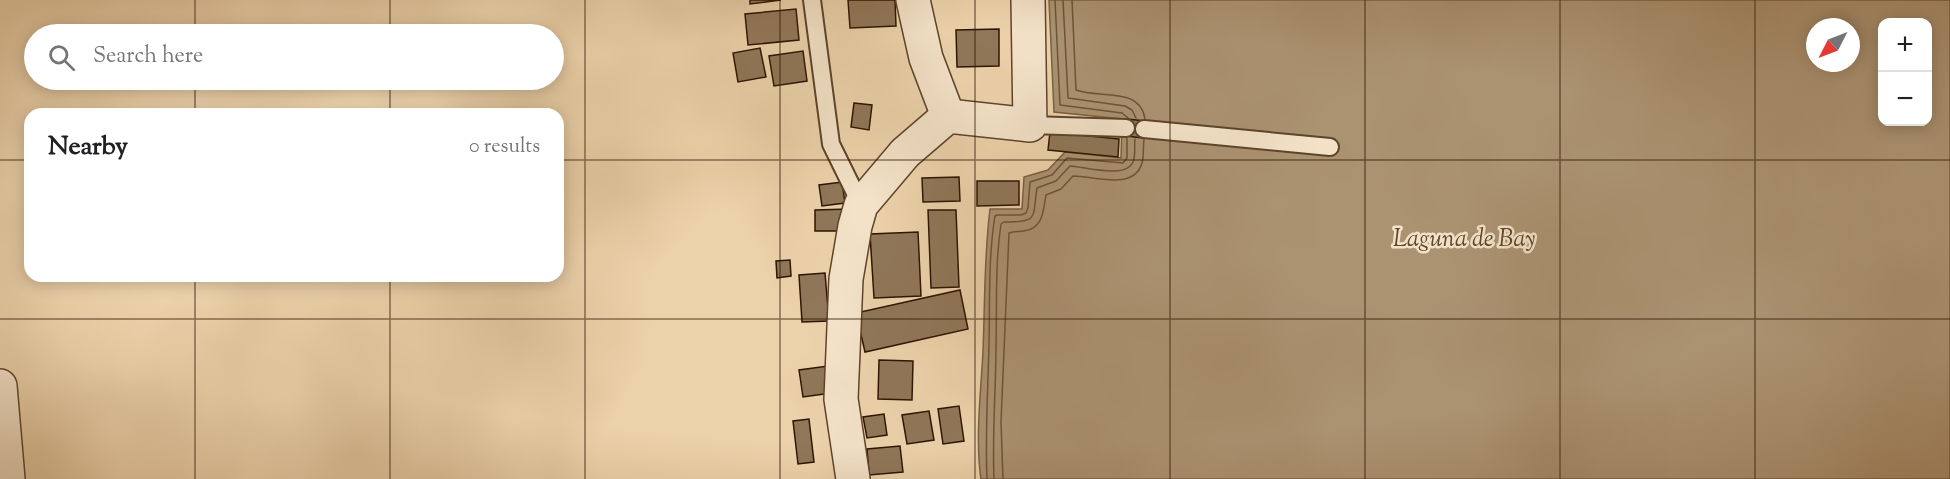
<!DOCTYPE html>
<meta charset="utf-8">
<style>
:root{--surface:#fff;--page:#f6f6f6;--text:#202124;--muted:#757577;--line:#e0e0e0}
body{margin:0;font-family:"Sorts Mill Goudy",serif;background:var(--page);color:var(--text)}
.controls{position:absolute;right:18px;top:18px;display:grid;overflow:hidden;border-radius:12px;box-shadow:0 3px 15px #0003}
.controls button{width:54px;height:54px;display:grid;place-items:center;padding:0;border:0;border-bottom:2px solid var(--line);background:var(--surface);color:var(--text);font:30px sans-serif}
.compass{position:absolute;left:1806px;top:18px;width:54px;height:54px;border-radius:50%;background:var(--surface);box-shadow:0 3px 15px #0003;rotate:228deg}
.list{margin:0;padding:0;list-style:none}
h2{display:flex;justify-content:space-between;align-items:center;height:78px;margin:0;padding:0 24px;font-size:26px}
h2 small{font-size:20px;font-weight:400;color:var(--muted)}
.icon{flex:none;width:33px;height:33px;fill:none;stroke:currentColor;stroke-width:2;stroke-linecap:round;stroke-linejoin:round}
.map{position:relative;flex:none;width:1950px;height:479px;overflow:hidden}
.search{position:absolute;background:var(--surface);box-shadow:0 3px 15px #0003;left:24px;top:24px;width:540px;height:66px;display:flex;align-items:center;gap:15px;box-sizing:border-box;padding:0 21px;border-radius:33px;color:var(--muted);font-size:22px}
.panel{position:absolute;background:var(--surface);box-shadow:0 3px 15px #0003;left:24px;top:108px;width:540px;height:174px;border-radius:18px}
.map>svg:first-child{display:block}
</style>
<div class="map">
<svg width="1950" height="479" viewBox="0 0 1950 479">
<rect width="100%" height="100%" fill="#ecd2ab"/>
<filter id="stains"><feTurbulence type="fractalNoise" baseFrequency=".00333" numOctaves="4"/><feColorMatrix values="0 0 0 0 .2 0 0 0 0 .09 0 0 0 0 .02 0 0 0 .5 -.17"/></filter>
<radialGradient id="worn" r=".72"><stop offset=".6" stop-color="#630" stop-opacity="0"/><stop offset="1" stop-color="#630" stop-opacity=".3"/></radialGradient>
<path fill="#ab9271" stroke="#796044" stroke-width="1.5" fill-rule="evenodd" d="M1049 0H1950V479H981C975 438 981 392 983 351 985 303 984 256 990 209H1022L1024 177 1048 170 1065 152 1121 158 1122 119 1054 112ZM1882 22H1928V122H1882ZM1815 27H1851V63H1815Z"/>
<g fill="none" stroke-linecap="round" stroke-linejoin="round">
<path stroke="#6c5438" stroke-width="1.5" d="M1055 0 1060 105 1122 113 1128 118
M1063 0 1068 98 1125 106 1132 110 1136 118
M1072 0 1076 90C1099 99 1140 86 1145 119
M987 479C985 434 988 390 989 345 990 302 988 259 995 216L997 215H1021L1026 213 1028 208 1030 182 1052 175 1067 158 1123 163 1127 158V138
M994 479C992 433 996 390 996 344 997 304 995 264 1001 224L1004 222C1040 222 1032 218 1037 188L1056 181 1070 166C1085 167 1126 179 1133 162 1136 156 1134 146 1135 139
M1003 479 1001 422 1009 233C1014 231 1019 232 1024 231 1044 228 1043 210 1046 195L1061 189 1073 176C1094 176 1134 191 1142 163 1144 156 1143 147 1144 139"/>
</g>
<path fill="#907759" stroke="#2d1500" stroke-width="1.5" d="M750 0H781L750 4Z
M848 0H895L896 26 850 28Z
M796 9 799 40 748 45 745 14Z
M999 29V66L957 67 956 30Z
M760 48 766 77 738 82 733 53Z
M803 51 807 81 774 86 769 56Z
M854 103 872 105 869 130 851 127Z
M1127 119 1145 121 1143 138 1126 136Z
M1050 132 1119 139 1118 157 1048 150Z
M959 177 960 201 923 202 922 178Z
M977 181H1019V205L977 206Z
M842 182 845 203 822 206 819 185Z
M849 209V231H815V210Z
M928 210H956L959 287 931 288Z
M918 232 921 296 874 298 870 234Z
M790 260 791 276 777 278 776 261Z
M825 273 829 321 802 322 799 275Z
M960 290 968 329 865 352 856 313Z
M879 360 913 361 912 400 878 399Z
M828 366 831 393 803 397 799 370Z
M959 406 964 441 943 444 938 409Z
M929 411 934 440 907 444 902 415Z
M884 414 887 435 867 438 863 417Z
M809 419 814 462 798 464 793 421Z
M900 446 903 472 869 475 867 449Z"/>
<g fill="none" stroke-linecap="round" stroke-linejoin="round">
<defs>
<path id="service" d="M812 0 831 144 861 205
M1030 125 1126 128
M1144 129 1330 147"/>
<path id="minor" d="M913 0 926 58 948 116
M0 386 8 479"/>
<path id="tertiary" d="M853 479 841 399 846 279 855 226 861 205 905 153 948 116 1030 125 1028 0"/>
</defs>
<use href="#service" stroke="#5d442b" stroke-width="20"/>
<use href="#minor" stroke="#5d442b" stroke-width="36"/>
<use href="#tertiary" stroke="#5d442b" stroke-width="36"/>
<use href="#service" stroke="#f3e2c8" stroke-width="16"/>
<use href="#minor" stroke="#f3e2c8" stroke-width="33"/>
<use href="#tertiary" stroke="#f3e2c8" stroke-width="33"/>
</g>
<path fill="none" stroke="#2d1500" stroke-width="1.5" stroke-opacity="0.55" d="M195 0V34M390 0V34M585 0V479M780 0V479M975 0V479M1170 0V479M1365 0V479M1560 0V479M1755 0V479M195 80V114M390 80V114M0 160H30M558 160H1950M195 276V479M390 276V479M0 319H1950"/>
<g text-anchor="middle" dominant-baseline="central" stroke-width="5" stroke-linejoin="round" paint-order="stroke">
<g font-size="24" font-style="italic" fill="#5f472d" stroke="#f3e2c8">
<text x="1464" y="240">Laguna de Bay</text>
</g>
</g>
<rect width="100%" height="100%" filter="url(#stains)"/>
<rect width="100%" height="100%" fill="url(#worn)"/>
</svg>
<div class="controls">
<button>+</button>
<button>−</button>
</div>
<svg class="compass" viewBox="-18 -18 36 36"><path d="M0-13l5 13h-10z" fill="#e53935"/><path d="M0 13l5-13h-10z" fill="#757577"/></svg>
<div class="search"><svg class="icon" aria-label="search" viewBox="0 0 24 24"><circle cx="10" cy="10" r="6"/><path d="M15 15l6 6"/></svg>Search here</div>
<section class="panel">
<h2>Nearby<small>0 results</small></h2>
<ul class="list">
</ul>
</section>
</div>
